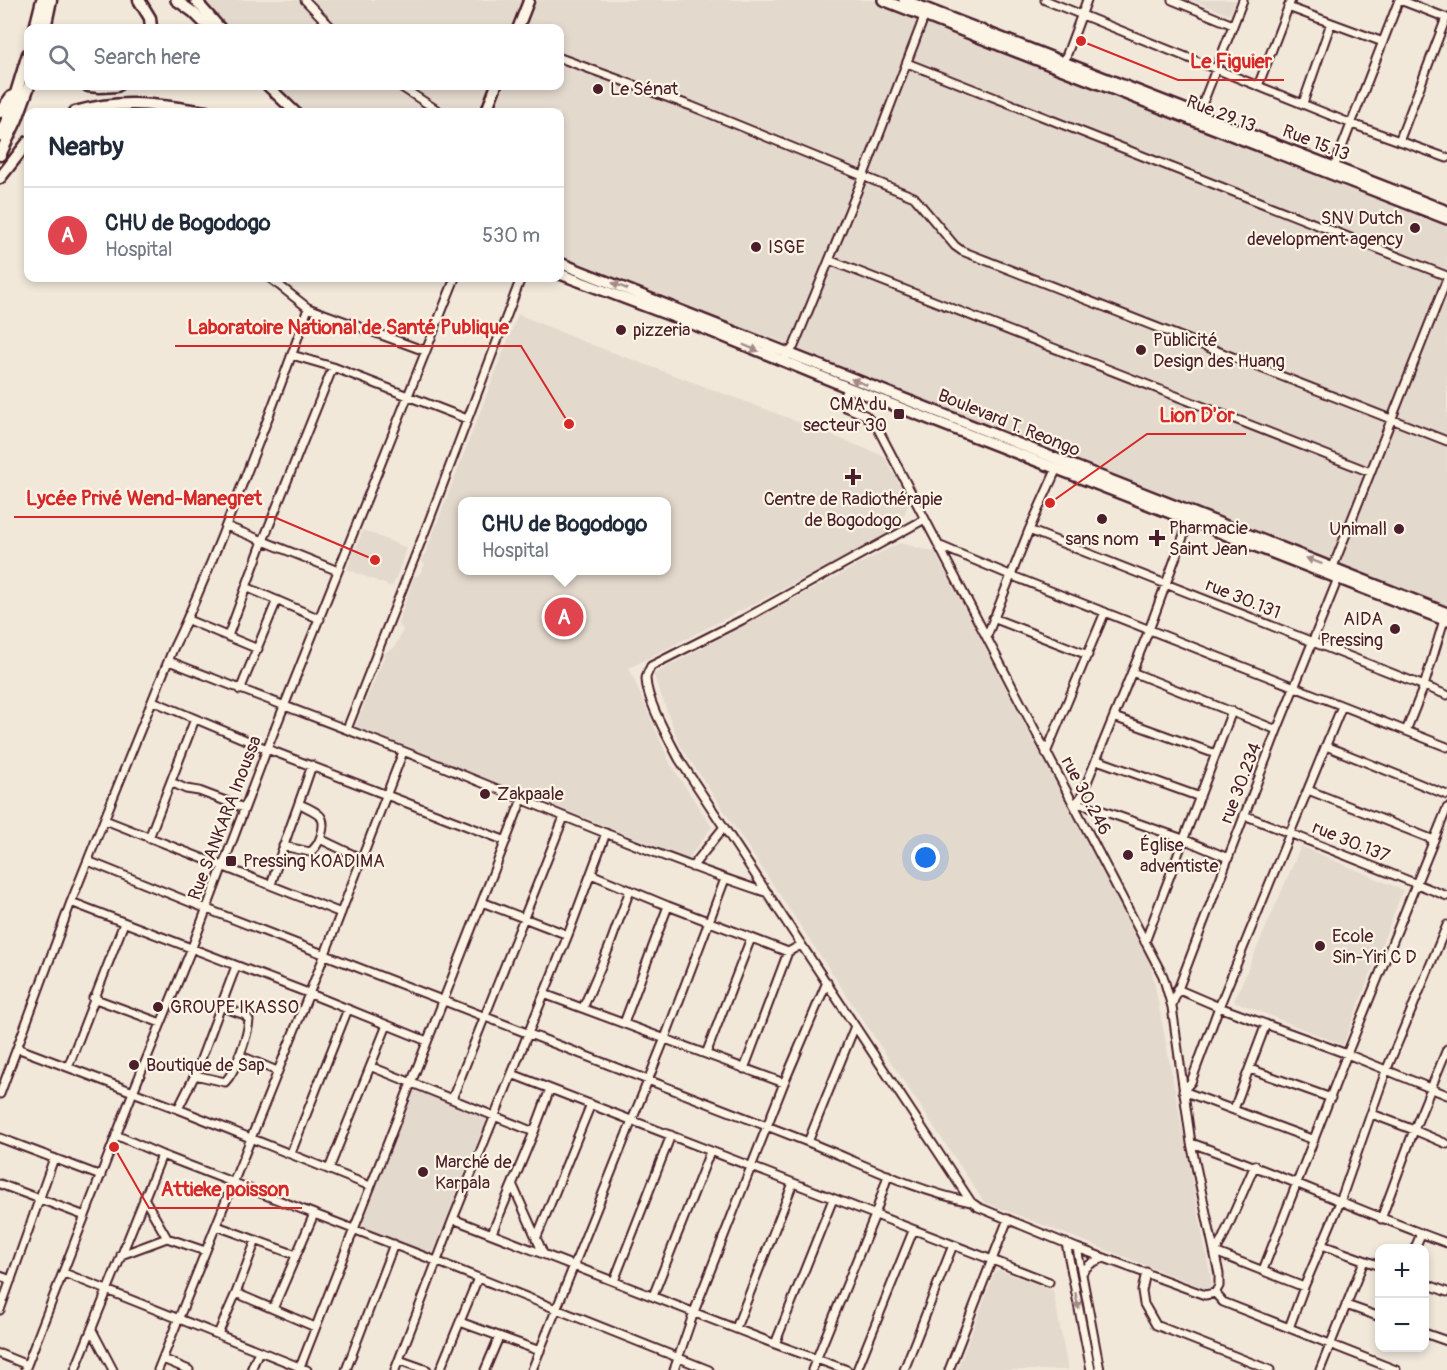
<!DOCTYPE html>
<meta charset="utf-8">
<style>
:root{--surface:#fff;--page:#f6f6f7;--text:#1f2937;--muted:#747a83;--line:#e0e1e3;--accent:#2563eb}
body{margin:0;font-family:Pangolin,sans-serif;background:var(--page);color:var(--text)}
.controls{position:absolute;right:18px;bottom:18px;display:grid;overflow:hidden;border-radius:12px;box-shadow:0 3px 9px #0003}
.controls button{width:54px;height:54px;display:grid;place-items:center;padding:0;border:0;border-bottom:2px solid var(--line);background:var(--surface);color:var(--text);font:30px sans-serif}
.you{position:absolute;left:926px;top:858px;width:21px;height:21px;margin:-15px;border:4px solid #fff;border-radius:50%;background:#1a73e8;box-shadow:0 0 0 9px #1a73e833}
.badge{display:grid;place-items:center;width:39px;height:39px;border-radius:50%;background:var(--accent);color:#fff;font-size:20px;font-weight:700}
.pin{position:absolute;translate:-50% -50%;border:3px solid #fff;box-shadow:0 2px 6px #0006}
.popup{position:absolute;left:458px;top:497px;width:213px;height:78px;box-sizing:border-box;display:grid;place-content:center;border-radius:12px;background:var(--surface);filter:drop-shadow(0 2px 4px #0005);font-size:20px;white-space:nowrap;color:var(--muted)}
.popup b{font-size:22px;color:var(--text)}
.popup::after{content:'';position:absolute;left:50%;top:100%;margin-left:-12px;border:12px solid transparent;border-top-color:var(--surface)}
.list{margin:0;padding:0;list-style:none}
h2{display:flex;justify-content:space-between;align-items:center;height:78px;margin:0;padding:0 24px;font-size:26px}
h2 small{font-size:20px;font-weight:400;color:var(--muted)}
.list li{display:grid;grid-template-columns:39px 1fr auto;gap:18px;align-items:center;box-sizing:border-box;height:96px;padding:0 24px;border-top:2px solid var(--line)}
.list b{display:block;font-size:22px;white-space:nowrap}
.list p{margin:0;font-size:20px;white-space:nowrap;color:var(--muted)}
.list em{font-size:20px;font-style:normal;color:var(--muted)}
.icon{flex:none;width:33px;height:33px;fill:none;stroke:currentColor;stroke-width:2;stroke-linecap:round;stroke-linejoin:round}
.map{position:relative;flex:none;width:1447px;height:1370px;overflow:hidden}
.search{position:absolute;background:var(--surface);box-shadow:0 3px 9px #0003;left:24px;top:24px;width:540px;height:66px;display:flex;align-items:center;gap:15px;box-sizing:border-box;padding:0 21px;border-radius:12px;color:var(--muted);font-size:22px}
.panel{position:absolute;background:var(--surface);box-shadow:0 3px 9px #0003;left:24px;top:108px;width:540px;height:174px;border-radius:12px}
.map>svg:first-child{display:block}
</style>
<div class="map">
<svg width="1447" height="1370" viewBox="0 0 1447 1370">
<rect width="100%" height="100%" fill="#f1e8da"/>
<filter id="ink" filterUnits="userSpaceOnUse"><feTurbulence type="fractalNoise" baseFrequency=".0167" numOctaves="2"/><feDisplacementMap in="SourceGraphic" scale="12" xChannelSelector="R" yChannelSelector="G"/><feConvolveMatrix kernelMatrix="1 2 1 2 8 2 1 2 1" color-interpolation-filters="sRGB"/></filter>
<g filter="url(#ink)">
<path fill="#e4d9cd" fill-rule="evenodd" d="M198 0H883L1447 219V613L834 372 794 346 560 263V112H295L268 86H560V28H220Z
M1191 0H1236L1230 15Z
M518 314 582 341 768 410 884 456 909 502 898 530 629 668 670 763 712 827 688 859 355 727 386 652 394 648 403 630 398 623 414 577 420 574 425 564 422 562ZM462 502H666V570H462Z
M363 530 407 548 393 585 389 586 347 569Z
M899 543 935 552 1151 965 1212 1284 1206 1289 984 1202 680 745 653 674Z
M1301 846 1403 890 1343 1045 1234 1001Z
M413 1088 487 1118 432 1256 358 1226Z
M999 1270 1053 1290 1068 1370H957L995 1272Z"/>
<g fill="none" stroke-linecap="round" stroke-linejoin="round">
<defs>
<path id="minor" d="M305 0 332 28
M1045 0 1352 124 1447 158
M1172 0 1233 25
M1400 0 1447 18
M1288 7 1383 42
M560 58 691 106 914 197 955 246 962 251 1447 441
M1064 62 1087 0
M907 63 1447 276
M400 86 440 112
M1258 86 1291 0
M1303 103 1331 23
M1197 118 1243 0
M1400 139 1446 18
M1334 168 1399 0
M829 260 1370 472
M270 278 308 308 425 351
M292 355 333 367 467 419
M786 357 794 346 863 177 926 12
M847 387 842 402 845 407 865 415 878 429 1163 976 1172 1007 1191 1143 1219 1274V1286L1215 1293
M925 519 742 620 651 666C649 670 646 675 646 679 647 702 669 739 679 759L971 1202 978 1207 1077 1248 1205 1295 1215 1293
M226 526 338 571
M1029 530 1447 695
M938 545 1010 575 1447 747
M1331 572 1447 279
M246 587 320 619
M993 618 1088 655
M188 620 258 649
M228 636 263 541 333 367
M987 636 1029 530 1057 468
M169 661C259 697 350 730 441 766 549 810 656 856 768 893
M1132 672 1277 730
M240 690 277 600
M153 701 267 749 506 841
M1114 717 1216 754
M347 729 429 521 521 278
M1406 731 1424 686 1444 620
M1326 746 1447 795
M1046 753 1105 612
M1097 760 1200 797
M171 782 186 789 199 791 244 808
M1308 790 1434 840
M1075 804 1081 797 1149 630 1190 518
M1075 804 1086 805 1183 839 1228 858
M1244 815 1447 896
M105 820 341 913
M149 838 195 719
M320 839 362 859
M283 846 310 852C316 848 319 842 321 836 328 814 317 813 300 804
M88 861 207 909 808 1142C861 1163 915 1191 971 1202
M692 867 724 827
M591 874 668 906 788 952 801 945
M271 885C283 844 299 805 312 765
M71 902 308 993 427 1041
M482 902 568 935
M1145 942 1232 711
M1177 989 1219 1007 1347 1054 1447 1095
M544 994 784 1083
M93 998 161 1023
M1172 1005 1277 730 1339 576
M583 1008 608 950 630 890
M624 1023 668 906
M17 1048 178 1109 370 1186
M706 1054 751 938
M239 1055 277 1071
M68 1067 124 923
M372 1067 534 1132 550 1089
M744 1069 788 952
M1250 1069 1331 1098
M512 1074 1049 1282
M195 1075 225 1082C236 1071 248 1035 249 1020L245 1015 222 1007
M0 1094 71 902 173 649C200 594 221 537 244 480 266 423 289 366 308 308
M452 1099 564 817
M178 1109 195 1075 236 966
M1234 1109 1266 1024
M1372 1114 1414 1130 1447 1049
M116 1135 162 1155 436 1261 709 1370
M0 1138 101 1176
M1314 1140 1183 1091 1191 1082 1219 1007 1342 706
M808 1142 855 1026
M1191 1143C1278 1173 1361 1212 1447 1243
M291 1153 348 1009
M1255 1165 1222 1240 1215 1252 1304 1287
M329 1169 387 1025
M0 1184 85 1216
M513 1186 543 1253
M144 1198 167 1238
M453 1219 775 1344 847 1370
M1381 1219 1414 1130 1447 1144
M217 1226 296 1255
M492 1233 534 1132
M536 1239 591 1104
M1066 1243 1091 1370
M1322 1245 1380 1266
M1077 1248 1100 1370
M1415 1248 1421 1234
M121 1255 167 1238 205 1251
M1263 1270 1347 1054 1447 808
M1146 1272 1142 1291 1144 1304 1156 1325 1270 1370
M64 1273 307 1370
M1082 1273C1088 1264 1094 1261 1105 1258
M0 1276 11 1280
M614 1281 671 1135
M1424 1283 1447 1292
M236 1293 315 1327
M1215 1293 1223 1302 1396 1370
M653 1296 710 1152
M1346 1305 1380 1317
M273 1309 314 1214
M0 1310 54 1158
M460 1322 540 1351
M736 1328 793 1183
M1289 1328 1304 1287 1340 1202 1386 1071 1447 925
M92 1330 113 1370
M1424 1333 1447 1341
M218 1334 236 1293 256 1240
M775 1344 833 1199
M0 1354 27 1365
M163 1359 189 1370
M399 1360 427 1370
M25 1370 133 1092 191 950 267 749 455 278
M75 1370 162 1155
M158 1370 325 954 403 752
M251 1370 259 1351
M299 1370 522 799
M346 1370 394 1244
M395 1370 453 1219 568 935 606 833
M440 1370 478 1278
M485 1370 499 1337
M532 1370 665 1038 725 879
M674 1370 694 1312 784 1083 827 982
M812 1370 875 1215 888 1175
M857 1370 913 1231
M904 1370 953 1245
M949 1370 1008 1219
M1320 1370 1364 1261"/>
<path id="major" d="M176 0 193 12 209 28
M883 0 1447 219
M904 0 1447 211
M196 1 220 28
M518 28 529 0
M268 86 295 112
M486 112 496 86
M560 263 1447 613
M560 274 695 325 847 387 1447 621"/>
<path id="highway" d="M139 0 150 18 151 28
M197 0 200 5
M35 28 42 0
M45 28 51 0
M88 86 100 87 117 86
M0 112 11 97
M75 112C124 98 157 105 206 112
M0 136 10 113 28 54
M0 155 17 119 29 86
M0 178 28 142"/>
</defs>
<use href="#minor" stroke="#4a1f2b" stroke-width="11"/>
<use href="#major" stroke="#4a1f2b" stroke-width="14"/>
<use href="#highway" stroke="#4a1f2b" stroke-width="15"/>
<use href="#minor" stroke="#fcf5e5" stroke-width="7"/>
<use href="#major" stroke="#fcf5e5" stroke-width="9"/>
<use href="#highway" stroke="#fcf5e5" stroke-width="10"/>
</g>
<defs><path id="oneway-solid" d="M-6-.8H1V-3.2L6.5 0L1 3.2V.8H-6Z" transform="scale(1.5)"/></defs>
<g fill="#a38a88">
<use href="#oneway-solid" transform="translate(620 286) rotate(-158)"/>
<use href="#oneway-solid" transform="translate(751 348) rotate(23)"/>
<use href="#oneway-solid" transform="translate(859 382) rotate(-159)"/>
<use href="#oneway-solid" transform="translate(1314 561) rotate(-159)"/>
<use href="#oneway-solid" transform="translate(1077 1301) rotate(79)"/>
</g>
</g>
<g fill="#4a1f2b" stroke="#fcf5e5" stroke-width="2">
<circle cx="598" cy="89" r="6"/>
<circle cx="1415" cy="228" r="6"/>
<circle cx="756" cy="247" r="6"/>
<circle cx="621" cy="330" r="6"/>
<circle cx="1141" cy="350" r="6"/>
<rect x="893" y="408" width="12" height="12" rx="3"/>
<path d="M850 468h6v6h6v6h-6v6h-6v-6h-6v-6h6z"/>
<circle cx="1102" cy="519" r="6"/>
<circle cx="1399" cy="529" r="6"/>
<path d="M1154 529h6v6h6v6h-6v6h-6v-6h-6v-6h6z"/>
<circle cx="1395" cy="629" r="6"/>
<circle cx="485" cy="794" r="6"/>
<circle cx="1128" cy="855" r="6"/>
<rect x="225" y="855" width="12" height="12" rx="3"/>
<circle cx="1320" cy="946" r="6"/>
<circle cx="158" cy="1007" r="6"/>
<circle cx="134" cy="1065" r="6"/>
<circle cx="423" cy="1172" r="6"/>
</g>
<g text-anchor="middle" dominant-baseline="central" stroke-width="4.5" stroke-linejoin="round" paint-order="stroke">
<g font-size="18" fill="#4a1f2b" stroke="#fcf5e5" text-anchor="start">
<text x="610" y="89">Le Sénat</text>
<text x="1403" y="218" text-anchor="end">SNV Dutch<tspan x="1403" dy="21">development agency</tspan></text>
<text x="768" y="247">ISGE</text>
<text x="633" y="330">pizzeria</text>
<text x="1153" y="340">Publicité<tspan x="1153" dy="21">Design des Huang</tspan></text>
<text x="887" y="404" text-anchor="end">CMA du<tspan x="887" dy="21">secteur 30</tspan></text>
<text x="853" y="499" text-anchor="middle">Centre de Radiothérapie<tspan x="853" dy="21">de Bogodogo</tspan></text>
<text x="1169" y="528">Pharmacie<tspan x="1169" dy="21">Saint Jean</tspan></text>
<text x="1387" y="529" text-anchor="end">Unimall</text>
<text x="1102" y="539" text-anchor="middle">sans nom</text>
<text x="1383" y="619" text-anchor="end">AIDA<tspan x="1383" dy="21">Pressing</tspan></text>
<text x="497" y="794">Zakpaale</text>
<text x="1140" y="845">Église<tspan x="1140" dy="21">adventiste</tspan></text>
<text x="243" y="861">Pressing KOADIMA</text>
<text x="1332" y="936">Ecole<tspan x="1332" dy="21">Sin-Yiri C D</tspan></text>
<text x="170" y="1007">GROUPE IKASSO</text>
<text x="146" y="1065">Boutique de Sap</text>
<text x="435" y="1162">Marché de<tspan x="435" dy="21">Karpala</tspan></text>
</g>
<g font-size="18" fill="#4a1f2b" stroke="#fcf5e5">
<text transform="translate(1221 114) rotate(21)">Rue 29.13</text>
<text transform="translate(1316 143) rotate(21)">Rue 15.13</text>
<text transform="translate(1009 423) rotate(22)">Boulevard T. Reongo</text>
<text transform="translate(1243 599) rotate(22)">rue 30.131</text>
<text transform="translate(1241 783) rotate(-69)">rue 30.234</text>
<text transform="translate(1086 796) rotate(62)">rue 30.246</text>
<text transform="translate(225 818) rotate(-69)">Rue SANKARA Inoussa</text>
<text transform="translate(1351 842) rotate(22)">rue 30.137</text>
</g>
</g>
<path fill="none" stroke="#d62828" stroke-width="2" d="M1081 41L1178 80H1284M569 424L521 346H175M1050 503L1147 434H1246M375 560L274 517H14M114 1147L149 1208H302"/>
<g fill="#d62828" stroke="#fcf5e5" stroke-width="2">
<circle cx="1081" cy="41" r="6"/>
<circle cx="569" cy="424" r="6"/>
<circle cx="1050" cy="503" r="6"/>
<circle cx="375" cy="560" r="6"/>
<circle cx="114" cy="1147" r="6"/>
</g>
<g font-size="20" text-anchor="middle" font-weight="bold" fill="#d62828" stroke="#fcf5e5" stroke-width="4.5" stroke-linejoin="round" paint-order="stroke">
<text x="1231" y="68">Le Figuier</text>
<text x="348" y="334">Laboratoire National de Santé Publique</text>
<text x="1197" y="422">Lion D'or</text>
<text x="144" y="505">Lycée Privé Wend-Manegret</text>
<text x="225" y="1196">Attieke poisson</text>
</g>
</svg>
<div class="controls">
<button>+</button>
<button>−</button>
</div>
<div class="you"></div>
<div class="pin badge" style="left:564px;top:617px;background:#e0444e">A</div>
<div class="popup"><b>CHU de Bogodogo</b>Hospital</div>
<div class="search"><svg class="icon" aria-label="search" viewBox="0 0 24 24"><circle cx="10" cy="10" r="6"/><path d="M15 15l6 6"/></svg>Search here</div>
<section class="panel">
<h2>Nearby<small></small></h2>
<ul class="list">
<li><span class="badge" style="background:#e0444e">A</span><div><b>CHU de Bogodogo</b><p>Hospital</p></div><em>530 m</em></li>
</ul>
</section>
</div>
